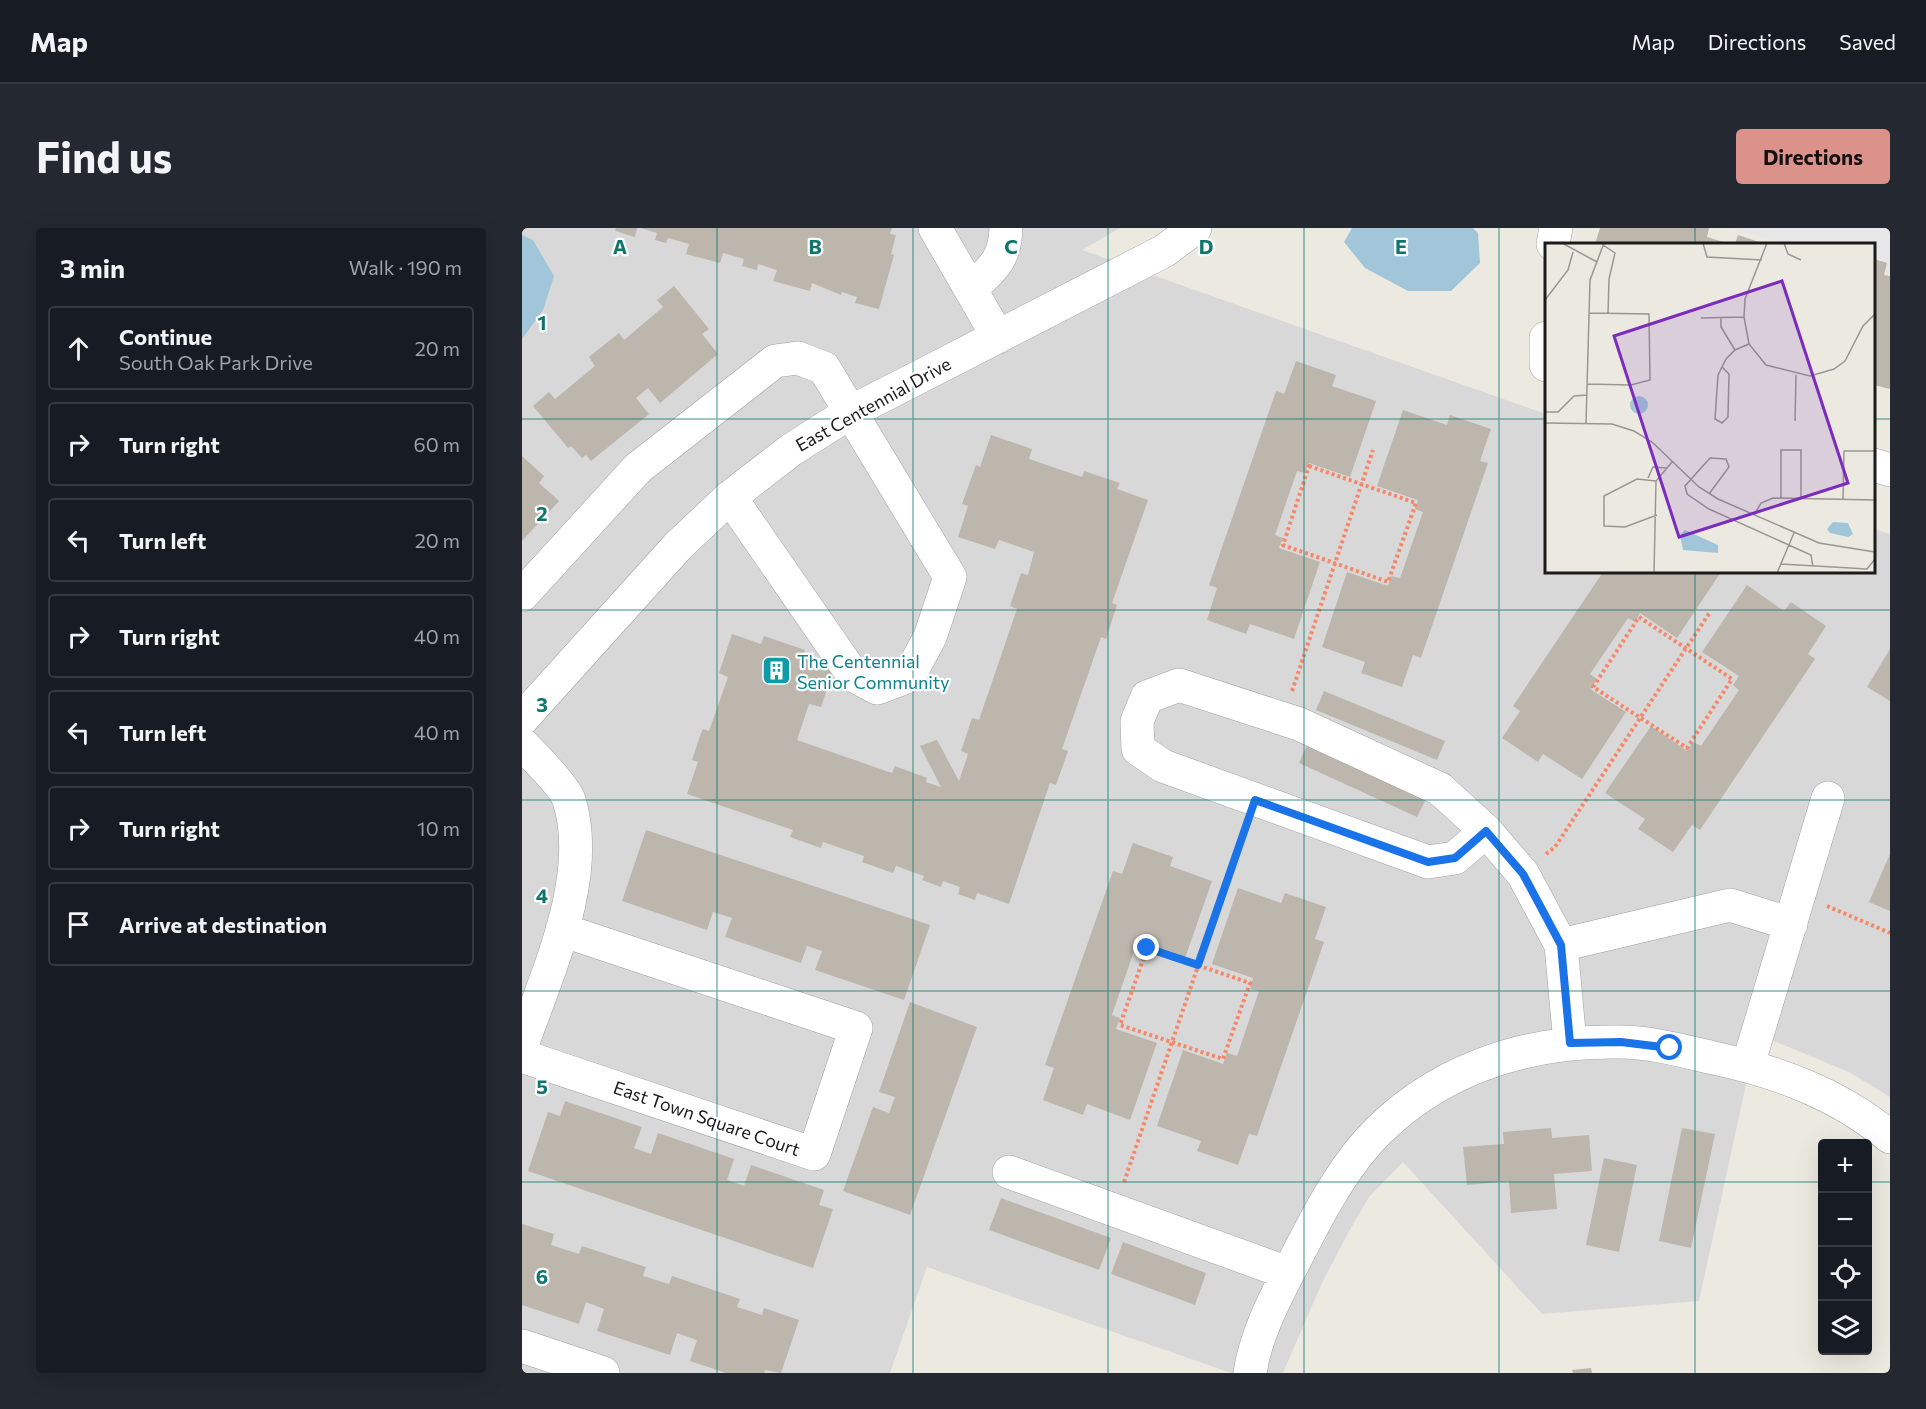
<!DOCTYPE html>
<meta charset="utf-8">
<style>
:root{--surface:#171b24;--page:#242831;--text:#f1f3f6;--muted:#9ea1a6;--line:#363941;--accent:#db928a}
body{margin:0;font-family:Commissioner,sans-serif;background:var(--page);color:var(--text)}
.controls{position:absolute;right:18px;bottom:18px;display:grid;overflow:hidden;border-radius:6px;box-shadow:0 6px 24px #0002}
.controls button{width:54px;height:54px;display:grid;place-items:center;padding:0;border:0;border-bottom:2px solid var(--line);background:var(--surface);color:var(--text);font:30px sans-serif}
.stop{position:absolute;width:18px;height:18px;margin:-14px;border:4px solid #1a73e8;border-radius:50%;background:#fff}
.stop.end{background:#1a73e8;border-color:#fff;box-shadow:0 2px 6px #0008}
.list{margin:0;padding:0;list-style:none}
h2{display:flex;justify-content:space-between;align-items:center;height:78px;margin:0;padding:0 24px;font-size:26px}
h2 small{font-size:20px;font-weight:400;color:var(--muted)}
.list li{display:grid;grid-template-columns:39px 1fr auto;gap:18px;align-items:center;box-sizing:border-box;height:84px;margin:0 12px 12px;padding:0 12px;border:2px solid var(--line);border-radius:6px}
.list b{display:block;font-size:22px;white-space:nowrap}
.list p{margin:0;font-size:20px;white-space:nowrap;color:var(--muted)}
.list em{font-size:20px;font-style:normal;color:var(--muted)}
.icon{flex:none;width:33px;height:33px;fill:none;stroke:currentColor;stroke-width:2;stroke-linecap:round;stroke-linejoin:round}
.map{position:relative;flex:none;width:1368px;height:1145px;overflow:hidden;border-radius:6px}
header{display:flex;align-items:center;gap:36px;box-sizing:border-box;height:84px;padding:0 30px;background:var(--surface);border-bottom:2px solid var(--line)}
header strong{font-size:28px}
nav{display:flex;gap:33px;margin-inline-start:auto;font-size:21px}
.intro{display:flex;align-items:center;justify-content:space-between;box-sizing:border-box;height:144px;padding:0 36px}
h1{margin:0;font-size:42px}
.button{padding:15px 27px;border-radius:6px;background:var(--accent);color:#111;font-size:21px;font-weight:700}
main{display:flex;gap:36px;padding:0 36px}
aside{flex:1;background:var(--surface);border-radius:6px;box-shadow:0 6px 24px #0002}
.map>svg:first-child{display:block}
</style>
<header>
<strong>Map</strong>
<nav><a>Map</a><a>Directions</a><a>Saved</a></nav>
</header>
<div class="intro"><h1>Find us</h1><a class="button">Directions</a></div>
<main>
<aside>
<h2>3 min<small>Walk · 190 m</small></h2>
<ul class="list">
<li><svg class="icon" aria-label="ahead" viewBox="0 0 24 24"><path d="M12 20V5M6 11l6-6 6 6"/></svg><div><b>Continue</b><p>South Oak Park Drive</p></div><em>20 m</em></li>
<li><svg class="icon" aria-label="right" viewBox="0 0 24 24"><path d="M7 20v-9h11M14 6l5 5-5 5"/></svg><div><b>Turn right</b></div><em>60 m</em></li>
<li><svg class="icon" aria-label="left" viewBox="0 0 24 24"><path d="M17 20v-9H6M10 6l-5 5 5 5"/></svg><div><b>Turn left</b></div><em>20 m</em></li>
<li><svg class="icon" aria-label="right" viewBox="0 0 24 24"><path d="M7 20v-9h11M14 6l5 5-5 5"/></svg><div><b>Turn right</b></div><em>40 m</em></li>
<li><svg class="icon" aria-label="left" viewBox="0 0 24 24"><path d="M17 20v-9H6M10 6l-5 5 5 5"/></svg><div><b>Turn left</b></div><em>40 m</em></li>
<li><svg class="icon" aria-label="right" viewBox="0 0 24 24"><path d="M7 20v-9h11M14 6l5 5-5 5"/></svg><div><b>Turn right</b></div><em>10 m</em></li>
<li><svg class="icon" aria-label="arrive" viewBox="0 0 24 24"><path d="M6 21V4h12l-3 4 3 4H6"/></svg><div><b>Arrive at destination</b></div></li>
</ul>
</aside>
<div class="map">
<svg width="1368" height="1145" viewBox="0 0 1368 1145">
<rect width="100%" height="100%" fill="#eceae0"/>
<path fill="#d9d8d8" d="M0 0H598L560 22 1024 186V344H1352V301L1368 306V869L1327 844 1235 806 1177 1073 1020 1086 881 934 847 969 825 1007 799 1057 761 1145H709L405 1039 368 1145H0Z"/>
<path fill="#e7e7e7" d="M1205 0H1368V46L1352 41V16H1266Z"/>
<path fill="#a1c6d9" d="M830 0H951L956 5 958 35 929 63H886L843 40 822 14Z
M0 7 11 12 32 48 21 82 0 111Z"/>
<path fill="#bcb6ad" d="M94 0H115L113 9 93 3Z
M119 0H370L368 6 374 7 369 26 372 27 357 81 333 75 335 69 320 64 319 67 290 55 288 63 251 53 255 42 236 36 235 42 220 38 222 31 201 25 198 35 164 26 167 16 146 10 144 15 133 12 135 5Z
M1078 0H1187L1185 9 1208 16H1073Z
M1216 7 1240 15 1239 16H1213Z
M1352 31 1365 35 1362 47 1368 48V161L1352 157Z
M152 58 187 101 180 106 196 126 138 175 126 160 114 170 127 186 69 233 64 227 60 230 49 218 46 220 11 178 27 164 33 171 73 138 67 129 97 105 102 112 141 79 135 72Z
M774 133 814 147 810 158 854 173 828 249 787 235 783 245 775 243 753 307 761 310 757 320 798 334 772 411 728 396 724 406 685 392 695 360 687 357 754 163 762 166Z
M881 182 925 197 928 187 969 201 958 233 966 235 899 430 891 427 880 459 839 445 843 434 800 419 825 344 866 358 869 348 878 350 901 284 893 281 896 272 855 258Z
M469 207 510 221 507 231 560 249 562 243 598 255 595 261 626 272 590 375 595 377 584 411 579 409 540 521 546 523 534 557 528 555 487 676 455 665 453 672 436 666 438 659 421 653 419 659 400 652 402 648 374 638 371 645 340 634 342 628 301 614 299 620 268 609 271 602 165 566 176 534 170 532 178 508 181 501 187 503 206 449 197 445 210 406 239 416 242 408 283 422 281 430 312 440 299 479 287 476 275 512 370 545 373 538 405 550 404 554 419 559 398 518 415 512 437 553 446 526 439 523 450 490 457 492 495 381 488 378 499 345 506 347 512 324 477 312 473 321 436 309 446 278 440 276 454 237 458 239Z
M0 228 22 248 17 255 37 273 0 313Z
M1081 344H1199L1155 410 1118 385 1113 394 1106 390 1068 446 1075 451 1068 461 1104 484 1060 551 1021 526 1016 534 980 510 998 483 991 478Z
M1225 357 1262 383 1269 374 1304 398 1286 426 1293 431 1178 602 1170 597 1151 624 1116 601 1123 591 1083 565 1129 498 1165 523 1171 514 1179 518 1217 462 1211 457 1217 448 1180 424Z
M1368 421V473L1345 459Z
M802 463 923 513 915 532 794 482Z
M786 515 905 569 895 589 777 535Z
M124 602 408 697 382 772 293 742 300 723 285 718 279 735 203 709 210 690 191 684 185 702 100 673Z
M611 615 651 629 648 638 690 653 663 730 624 716 620 726 612 723 590 787 598 790 594 801 635 815 608 892 565 876 561 887 521 872 532 840 523 837 591 643 600 646Z
M1368 626V683L1347 674Z
M716 660 759 675 763 665 804 679 793 711 802 714 735 908 727 906 716 937 675 923 679 913 635 898 661 822 701 836 705 825 715 828 737 763 728 761 731 750 690 736Z
M388 774 455 799 388 987 321 963 351 879 367 885 373 869 357 864Z
M43 873 120 899 112 920 129 926 136 905 212 931 205 952 222 958 229 937 302 962 297 977 311 981 291 1040 6 943 26 884 38 888Z
M1029 900 1030 910 1067 907 1070 943 1032 946 1035 981 989 985 987 953 945 957 941 919 982 916 981 904Z
M1160 900 1193 906 1169 1020 1137 1013Z
M1082 930 1115 937 1097 1024 1064 1017Z
M479 970 589 1010 577 1042 467 1002Z
M0 996 32 1006 29 1017 57 1026 60 1018 124 1039 121 1048 147 1056 150 1048 218 1071 215 1079 240 1087 242 1080 277 1092 259 1145 243 1142 242 1145H204L168 1133 175 1112 155 1105 148 1127 75 1103 82 1081 64 1074 57 1096 0 1077Z
M601 1014 684 1045 673 1077 589 1046Z
M1069 1140 1070 1145H1051L1050 1142Z"/>
<g fill="none" stroke-linecap="round" stroke-linejoin="round">
<defs>
<path id="minor" d="M413 0 476 109
M1031 16 1034 0
M449 61C471 40 483 32 484 0
M1024 110V137
M1352 237 1368 242
M0 367 116 240 253 133 276 130 302 140 428 349 408 409 387 448 355 460 331 447 208 269
M0 491 156 318 208 269 269 222 327 185 642 23 673 0
M0 516C11 527 43 559 47 572 71 649 25 745 0 817
M964 603 933 630 906 634 641 538 616 521 615 493 625 469 657 457 777 496 918 561 964 603 1001 646 1039 717 1048 815
M1039 717 1208 677 1269 696
M0 828 292 926 334 800 40 702
M1226 837 1306 570
M487 944 766 1045
M0 1118 81 1145
M728 1145C734 1103 758 1061 777 1024 796 987 817 947 844 916 909 843 1002 812 1098 814 1129 814 1161 823 1192 830 1256 844 1317 866 1368 909"/>
</defs>
<use href="#minor" stroke="#a2a2a2" stroke-width="34"/>
<path stroke="#f68768" stroke-width="4" stroke-dasharray="3 3" stroke-linecap="butt" d="M787 238 894 275 866 354 761 317Z
M1117 389 1210 451 1165 520 1071 459Z
M770 463 851 222
M1024 626 1033 619 1188 384
M1305 678 1368 705
M625 720 728 755 701 831 598 797Z
M602 954 723 601"/>
<use href="#minor" stroke="#fff" stroke-width="33"/>
</g>
<g fill="none" stroke-linecap="round" stroke-linejoin="round">
<path stroke="#1a73e8" stroke-width="8" d="M625 720 676 737 733 572 906 634 933 630 964 603 1001 646 1039 717 1048 815 1099 814 1148 820"/>
</g>
<path fill="none" stroke="#0f766e" stroke-width="1.5" stroke-opacity="0.55" d="M195 0V1145M391 0V1145M586 0V1145M782 0V1145M977 0V1145M1173 0V16M0 191H1024M1352 191H1368M1173 344V1145M0 382H1368M0 572H1368M0 763H1368M0 954H1300M1346 954H1368"/>
<defs>
<symbol id="building-square" viewBox="-11 -11 22 22"><rect x="-9" y="-9" width="18" height="18" rx="4" fill="#0f9aa8" stroke="#fff"/><path d="M-4-6H4V6H1V3H-1V6H-4ZM-2.5-4.3h1.7v1.8h-1.7ZM.8-4.3h1.7v1.8H.8ZM-2.5-1h1.7V.8h-1.7ZM.8-1h1.7V.8H.8Z" fill="#fff"/></symbol>
</defs>
<g fill-rule="evenodd">
<use href="#building-square" x="238" y="426" width="33" height="33"/>
</g>
<g text-anchor="middle" dominant-baseline="central" stroke-width="4.5" stroke-linejoin="round" paint-order="stroke">
<g font-size="18" fill="#1b1b1b" stroke="#fff">
<text transform="translate(351 176) rotate(-29)">East Centennial Drive</text>
<text transform="translate(185 890) rotate(19)">East Town Square Court</text>
</g>
<g font-size="18" fill="#0d838f" stroke="#fff" text-anchor="start">
<text x="275" y="433">The Centennial<tspan x="275" dy="21">Senior Community</tspan></text>
</g>
</g>
<g transform="translate(1023 15)">
<rect width="330" height="330" fill="#eceae0"/>
<path d="M85 162a9 9 0 1 1 18 0a9 9 0 1 1-18 0ZM288 279 303 280 308 291 303 294 285 290 282 286ZM140 287 173 302V310L138 307 135 292Z" fill="#a1c6d9"/>
<path fill="none" stroke="#989791" stroke-width="1.5" d="M17 0 52 19M158 0 162 14 217 17M222 0 200 56 199 74 204 101 221 122 265 133 289 126 300 118 318 83 330 71M239 0 243 11 256 17M58 2 70 10 64 36 63 71M0 57 23 27 28 9M176 74V84L190 107M156 75 199 74M177 124 184 131 183 174 177 180 170 176 173 132 181 116 190 107 204 101M42 141 86 142 105 137 104 71 44 70M0 169H13L29 153 42 152M250 178 251 132M0 180 67 181 89 188 107 199 154 244 173 256 274 300 330 309M41 180 45 37 59 0M103 235 108 224 122 225M111 238 92 236 59 253V283L80 284 112 272M164 251 184 224 181 216 165 215 140 243 142 251 164 266 266 312 268 324M236 255V207H256V255M298 256 299 208H330M209 272 216 260 228 255 330 257M236 321 322 326 330 316M109 330 111 238 127 219M232 330 249 290"/>
<path fill="#7b2cbf" fill-opacity="0.15" stroke="#7b2cbf" stroke-width="3" d="M237 38 303 240 134 294 69 93Z"/>
<rect width="330" height="330" fill="none" stroke="#1b1b1b" stroke-width="3"/>
</g>
<g font-size="20" text-anchor="middle" font-weight="bold" fill="#0f766e" stroke="#fff" stroke-width="4.5" stroke-linejoin="round" paint-order="stroke">
<text x="98" y="26">A</text>
<text x="293" y="26">B</text>
<text x="489" y="26">C</text>
<text x="684" y="26">D</text>
<text x="879" y="26">E</text>
<text x="20" y="102">1</text>
<text x="20" y="293">2</text>
<text x="20" y="484">3</text>
<text x="20" y="675">4</text>
<text x="20" y="866">5</text>
<text x="20" y="1056">6</text>
</g>
</svg>
<div class="controls">
<button>+</button>
<button>−</button>
<button><svg class="icon" aria-label="locate" viewBox="0 0 24 24"><circle cx="12" cy="12" r="6"/><path d="M12 2v4M12 18v4M2 12h4M18 12h4"/></svg></button>
<button><svg class="icon" aria-label="layers" viewBox="0 0 24 24"><path d="M12 4l9 5-9 5-9-5zM3 14l9 5 9-5"/></svg></button>
</div>
<div class="stop" style="left:1148px;top:820px"></div>
<div class="stop end" style="left:625px;top:720px"></div>
</div>
</main>
